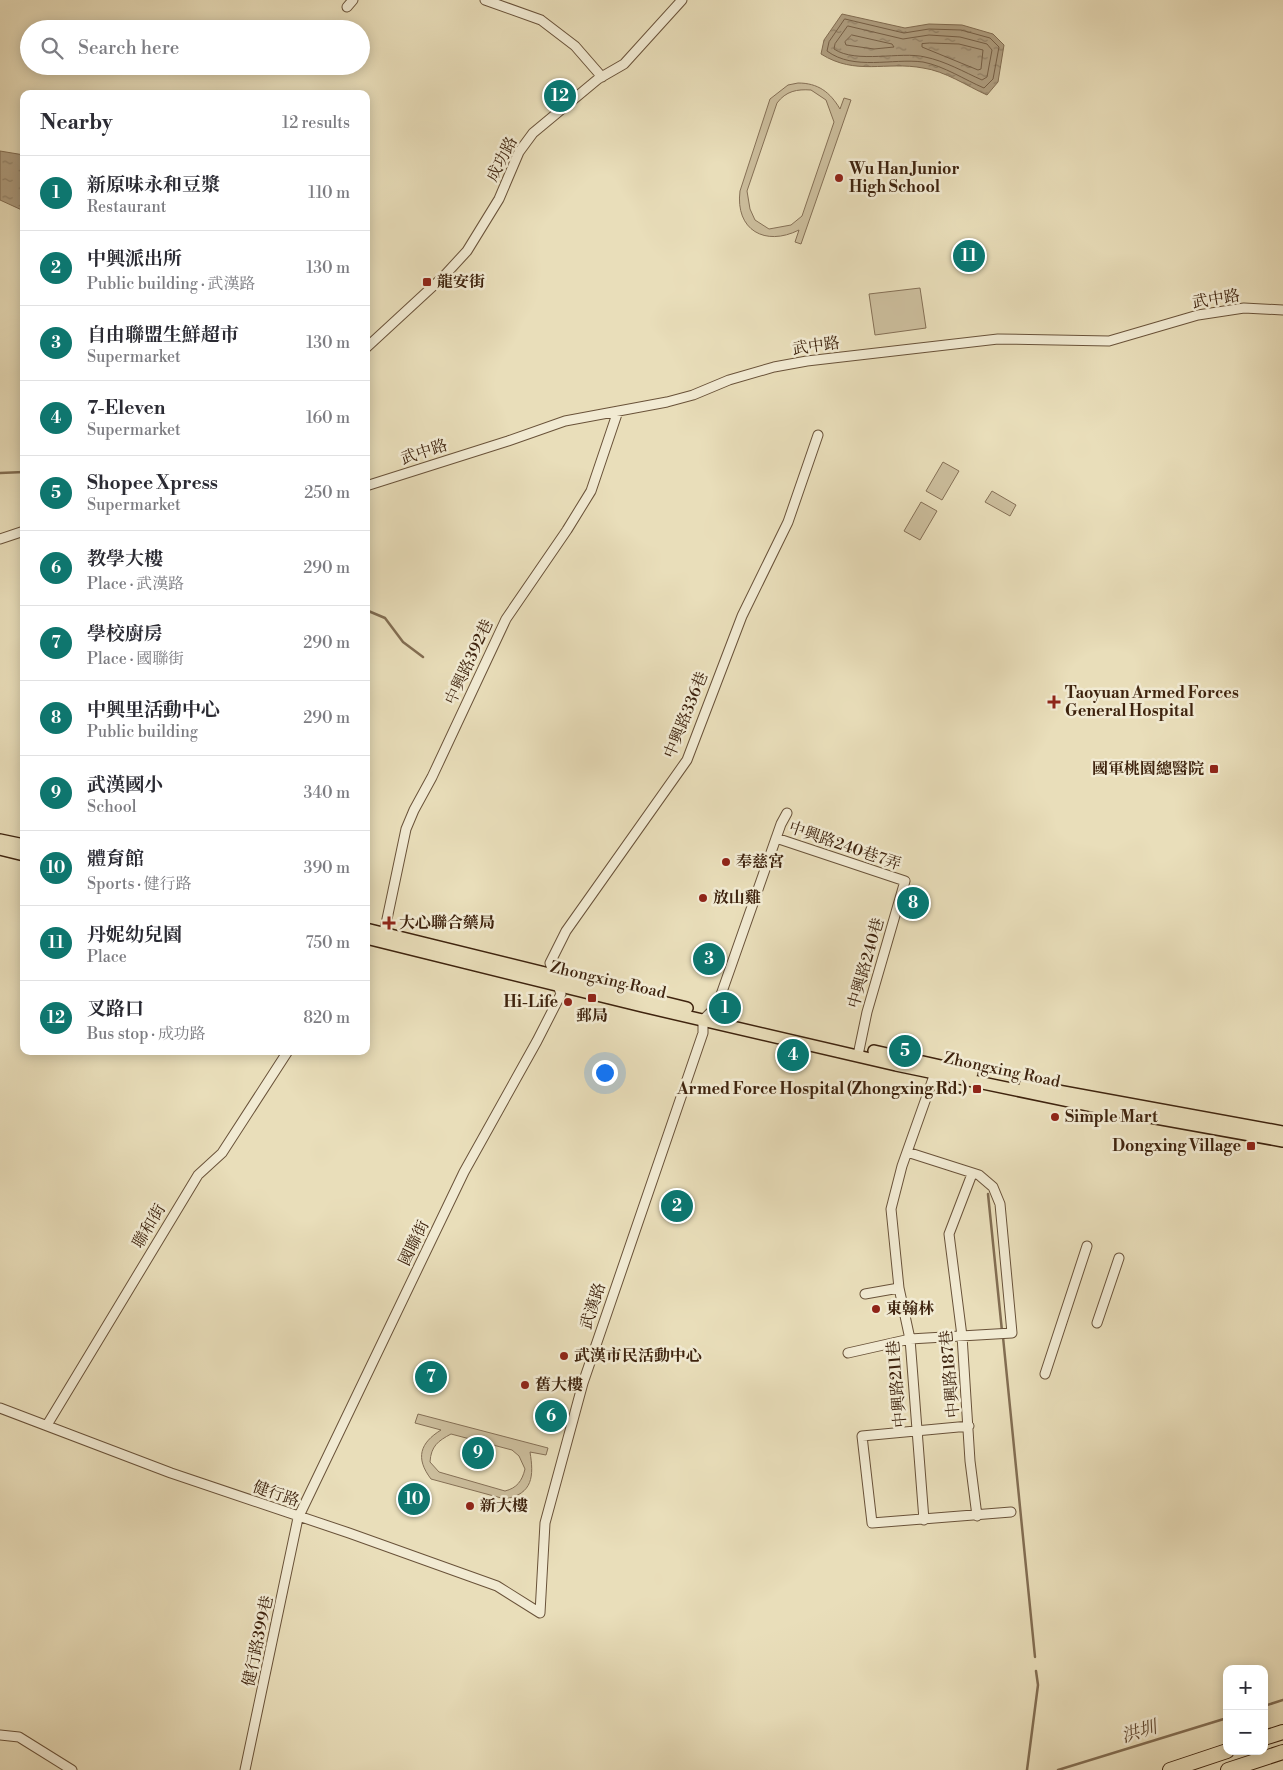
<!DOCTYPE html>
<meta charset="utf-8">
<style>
:root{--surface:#fff;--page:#f7f7f7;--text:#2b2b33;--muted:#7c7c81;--line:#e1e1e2;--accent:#0f766e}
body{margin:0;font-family:"Libre Bodoni","Noto Serif TC",serif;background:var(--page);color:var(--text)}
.controls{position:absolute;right:15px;bottom:15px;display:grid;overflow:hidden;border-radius:10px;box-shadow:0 2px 12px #0003}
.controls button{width:45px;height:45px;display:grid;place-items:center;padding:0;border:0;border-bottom:1px solid var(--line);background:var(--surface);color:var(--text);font:25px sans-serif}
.you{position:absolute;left:604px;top:1072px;width:18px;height:18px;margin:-12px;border:4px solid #fff;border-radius:50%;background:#1a73e8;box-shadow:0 0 0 8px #1a73e833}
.badge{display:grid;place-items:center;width:32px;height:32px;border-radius:50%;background:var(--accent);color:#fff;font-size:16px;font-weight:700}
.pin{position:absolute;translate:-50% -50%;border:2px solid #fff;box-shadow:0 1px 5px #0006}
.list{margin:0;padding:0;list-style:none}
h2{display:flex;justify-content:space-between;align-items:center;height:65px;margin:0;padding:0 20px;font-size:21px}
h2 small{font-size:16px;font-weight:400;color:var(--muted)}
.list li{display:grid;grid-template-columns:32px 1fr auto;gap:15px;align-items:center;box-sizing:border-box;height:75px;padding:0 20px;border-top:1px solid var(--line)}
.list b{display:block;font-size:19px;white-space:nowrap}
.list p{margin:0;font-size:16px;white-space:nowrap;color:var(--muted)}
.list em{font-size:16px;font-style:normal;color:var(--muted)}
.icon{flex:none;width:28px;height:28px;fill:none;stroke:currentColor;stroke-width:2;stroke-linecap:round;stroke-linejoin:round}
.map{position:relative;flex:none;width:1283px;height:1770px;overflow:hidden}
.search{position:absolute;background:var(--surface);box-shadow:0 2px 12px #0003;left:20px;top:20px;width:350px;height:55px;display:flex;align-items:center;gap:12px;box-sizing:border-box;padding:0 18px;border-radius:28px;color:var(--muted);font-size:19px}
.panel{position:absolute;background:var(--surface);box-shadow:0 2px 12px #0003;left:20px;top:90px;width:350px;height:965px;border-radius:10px}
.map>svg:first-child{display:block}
</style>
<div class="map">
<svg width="1283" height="1770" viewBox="0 0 1283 1770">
<defs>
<pattern id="water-ripples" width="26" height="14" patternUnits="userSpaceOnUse" patternTransform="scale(1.25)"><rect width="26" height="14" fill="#af9e80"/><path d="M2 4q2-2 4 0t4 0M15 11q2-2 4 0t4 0" fill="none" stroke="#908067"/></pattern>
</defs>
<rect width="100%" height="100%" fill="#e9deba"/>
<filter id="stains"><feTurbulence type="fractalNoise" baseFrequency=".004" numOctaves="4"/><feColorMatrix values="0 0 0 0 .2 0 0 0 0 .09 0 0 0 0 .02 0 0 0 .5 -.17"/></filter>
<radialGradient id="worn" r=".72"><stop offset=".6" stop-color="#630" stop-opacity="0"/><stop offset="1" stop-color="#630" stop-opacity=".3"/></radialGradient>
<path fill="#ccbe9d" stroke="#857056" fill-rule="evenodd" d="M798 83C818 83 830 92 840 109L844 98 851 100 801 244 795 242 799 230C765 247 735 230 740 191L770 99 788 85ZM811 90 826 100 834 122 802 216 791 225 769 229 755 220 750 209 747 191 777 103C786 91 797 89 811 90Z
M920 288 926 328 875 335 869 294Z
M943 462 959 471 942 500 926 491Z
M992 491 1016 505 1010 516 985 502Z
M921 502 937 511 920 540 904 531Z
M418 1414 548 1448 546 1455 530 1452C534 1476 533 1494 505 1499L431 1479C415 1458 420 1443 441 1430L415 1423ZM451 1434 512 1450 519 1456 525 1469C522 1481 517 1488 505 1491L439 1472 430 1462C431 1446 438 1441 451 1434Z"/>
<path fill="url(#water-ripples)" stroke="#826d52" d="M842 14 905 28 929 24 962 25 993 34 1004 45 998 82 987 95C967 86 945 71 923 68 886 61 856 76 821 54L824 40Z
M0 151 24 155V211L0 200Z"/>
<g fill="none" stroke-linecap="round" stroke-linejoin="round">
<path stroke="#766047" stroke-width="1" d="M845 19 904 33 929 29 961 30 990 38 999 47 993 79 984 88C965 80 944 66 923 62 892 58 854 71 827 51L829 42Z
M848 26 903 39 929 35 960 37 987 44 992 50 987 77 982 80C964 72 945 61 925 57 901 51 856 64 834 49L835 44Z
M852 35 892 44 894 47 874 49 846 45 845 42Z
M930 43 959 44 983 50 981 69 978 70 922 47V44Z"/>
<path stroke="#826d52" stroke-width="2.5" d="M0 473 24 472
M366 610 385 618 403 642 423 657
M988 1194 1002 1331
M1003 1337 1035 1657
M1264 1706 1283 1700
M1027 1770 1038 1685 1036 1671
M1058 1770 1227 1718"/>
<defs>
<path id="minor" d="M485 0 541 20 575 46 602 77
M347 7 353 0
M366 348 444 276 467 251 499 199 519 152 533 133 598 79 624 64 682 0
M366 486 508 441 565 421 667 402 693 395 729 380 774 367 807 361 998 339 1109 341 1198 315 1244 308 1283 310
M0 539 24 531
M776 838 905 881 867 1012 858 1055
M383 938 406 829 414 810 432 777 506 619 567 530 591 491 618 411
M972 1174 949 1234 962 1336 970 1461 977 1516
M865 1294 899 1288
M1097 1323 1119 1258
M848 1353 910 1339 1012 1333 1000 1204 993 1187 979 1175 907 1152
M1045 1374 1087 1246
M0 1408 171 1473 349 1533 497 1586 540 1613 545 1523 583 1383 703 1033V1020L717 1006 781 824 787 813
M47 1425 198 1175 222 1153 288 1051
M969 1426 862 1436 872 1523 1011 1512
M924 1520 910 1339 899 1288 891 1209 902 1166 935 1073
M0 1735 19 1737 72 1770
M245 1770 298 1518 464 1172 537 1041 561 994 550 963 566 931 687 760 742 616 788 522 818 435"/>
<path id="major" d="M0 840 24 845
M0 849 24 855
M366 929 687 1008
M366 938 642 1006 896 1065 1117 1111 1283 1141
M874 1051 972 1073
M1025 1085 1283 1132"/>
<path id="highway" d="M1264 1738 1283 1732
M1170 1770 1227 1751
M1228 1770 1283 1752"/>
</defs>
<use href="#minor" stroke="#695239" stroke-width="11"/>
<use href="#major" stroke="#3e230e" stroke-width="14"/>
<use href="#highway" stroke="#3e230e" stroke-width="16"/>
<use href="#minor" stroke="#f1ead2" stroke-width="9"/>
<use href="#major" stroke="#e9deba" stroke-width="11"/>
<use href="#highway" stroke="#e9deba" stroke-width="14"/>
</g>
<g fill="#8f2418" stroke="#f1ead2" stroke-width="2">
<circle cx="839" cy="178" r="5"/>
<rect x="422" y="277" width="10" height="10" rx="2.5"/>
<path d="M1051.5 694.5h5v5h5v5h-5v5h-5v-5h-5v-5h5z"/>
<rect x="1209" y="764" width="10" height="10" rx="2.5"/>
<circle cx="726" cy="862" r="5"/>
<circle cx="703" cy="898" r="5"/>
<path d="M386.5 915.5h5v5h5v5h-5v5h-5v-5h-5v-5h5z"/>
<rect x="587" y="993" width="10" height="10" rx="2.5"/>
<circle cx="568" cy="1002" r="5"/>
<rect x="972" y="1084" width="10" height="10" rx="2.5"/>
<circle cx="1055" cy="1117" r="5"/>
<rect x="1246" y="1141" width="10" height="10" rx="2.5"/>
<circle cx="876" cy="1309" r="5"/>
<circle cx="564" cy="1356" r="5"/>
<circle cx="525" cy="1385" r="5"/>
<circle cx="470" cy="1506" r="5"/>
</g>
<g text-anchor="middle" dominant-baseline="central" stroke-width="5" stroke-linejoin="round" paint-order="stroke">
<g font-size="16" fill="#3e230e" stroke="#f1ead2">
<text transform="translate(502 159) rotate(-63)">成功路</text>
<text transform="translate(1216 299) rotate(-9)">武中路</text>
<text transform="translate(816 346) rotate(-8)">武中路</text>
<text transform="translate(424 452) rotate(-18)">武中路</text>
<text transform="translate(469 662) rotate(-65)">中興路392巷</text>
<text transform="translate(686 715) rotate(-68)">中興路336巷</text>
<text transform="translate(845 846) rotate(19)">中興路240巷7弄</text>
<text transform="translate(866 963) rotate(-74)">中興路240巷</text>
<text transform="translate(608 980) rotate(13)">Zhongxing Road</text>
<text transform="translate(1002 1070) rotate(12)">Zhongxing Road</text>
<text transform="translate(149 1226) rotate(-59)">聯和街</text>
<text transform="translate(414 1243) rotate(-64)">國聯街</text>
<text transform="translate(593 1306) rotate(-72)">武漢路</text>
<text transform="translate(950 1374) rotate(-95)">中興路187巷</text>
<text transform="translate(897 1384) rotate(-95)">中興路211巷</text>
<text transform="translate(276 1494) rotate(19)">健行路</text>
<text transform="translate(258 1641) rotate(-78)">健行路399巷</text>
</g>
<g font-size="16" font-weight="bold" fill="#3e230e" stroke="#f1ead2" text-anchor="start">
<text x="849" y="169">Wu Han Junior<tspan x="849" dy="18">High School</tspan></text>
<text x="437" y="282">龍安街</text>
<text x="1065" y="693">Taoyuan Armed Forces<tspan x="1065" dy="18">General Hospital</tspan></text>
<text x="1204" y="769" text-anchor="end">國軍桃園總醫院</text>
<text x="736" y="862">奉慈宮</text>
<text x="713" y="898">放山雞</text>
<text x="399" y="923">大心聯合藥局</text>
<text x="558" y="1002" text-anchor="end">Hi-Life</text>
<text x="592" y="1016" text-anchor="middle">郵局</text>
<text x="967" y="1089" text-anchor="end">Armed Force Hospital (Zhongxing Rd.)</text>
<text x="1065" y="1117">Simple Mart</text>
<text x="1241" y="1146" text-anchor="end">Dongxing Village</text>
<text x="886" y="1309">東翰林</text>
<text x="574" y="1356">武漢市民活動中心</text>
<text x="535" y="1385">舊大樓</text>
<text x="480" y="1506">新大樓</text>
</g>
<g font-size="18" font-style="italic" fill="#604830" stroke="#f1ead2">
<text transform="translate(1139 1732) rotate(-17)">洪圳</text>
</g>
</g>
<rect width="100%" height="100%" filter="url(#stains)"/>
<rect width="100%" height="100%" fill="url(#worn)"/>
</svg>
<div class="controls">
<button>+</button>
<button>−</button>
</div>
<div class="you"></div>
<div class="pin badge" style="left:725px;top:1008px">1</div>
<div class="pin badge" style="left:677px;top:1206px">2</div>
<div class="pin badge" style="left:709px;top:959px">3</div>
<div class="pin badge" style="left:793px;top:1055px">4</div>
<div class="pin badge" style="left:905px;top:1051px">5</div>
<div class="pin badge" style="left:551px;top:1416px">6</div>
<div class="pin badge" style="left:431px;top:1377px">7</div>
<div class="pin badge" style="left:913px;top:903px">8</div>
<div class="pin badge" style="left:478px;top:1453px">9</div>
<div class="pin badge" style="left:414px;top:1499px">10</div>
<div class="pin badge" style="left:969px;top:256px">11</div>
<div class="pin badge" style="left:560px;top:96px">12</div>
<div class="search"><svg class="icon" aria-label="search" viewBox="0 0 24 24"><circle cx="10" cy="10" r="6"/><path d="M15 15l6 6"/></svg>Search here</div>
<section class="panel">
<h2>Nearby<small>12 results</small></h2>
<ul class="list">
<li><span class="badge">1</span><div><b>新原味永和豆漿</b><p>Restaurant</p></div><em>110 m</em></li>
<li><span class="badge">2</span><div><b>中興派出所</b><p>Public building · 武漢路</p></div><em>130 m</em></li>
<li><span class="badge">3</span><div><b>自由聯盟生鮮超市</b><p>Supermarket</p></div><em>130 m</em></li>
<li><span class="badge">4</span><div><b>7-Eleven</b><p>Supermarket</p></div><em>160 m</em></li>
<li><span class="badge">5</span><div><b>Shopee Xpress</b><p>Supermarket</p></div><em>250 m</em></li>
<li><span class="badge">6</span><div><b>教學大樓</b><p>Place · 武漢路</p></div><em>290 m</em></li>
<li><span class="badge">7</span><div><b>學校廚房</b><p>Place · 國聯街</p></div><em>290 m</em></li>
<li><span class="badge">8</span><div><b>中興里活動中心</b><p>Public building</p></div><em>290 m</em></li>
<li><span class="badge">9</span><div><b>武漢國小</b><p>School</p></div><em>340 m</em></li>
<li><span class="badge">10</span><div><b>體育館</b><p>Sports · 健行路</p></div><em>390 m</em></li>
<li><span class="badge">11</span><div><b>丹妮幼兒園</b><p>Place</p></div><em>750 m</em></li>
<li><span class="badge">12</span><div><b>叉路口</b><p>Bus stop · 成功路</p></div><em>820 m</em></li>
</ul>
</section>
</div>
